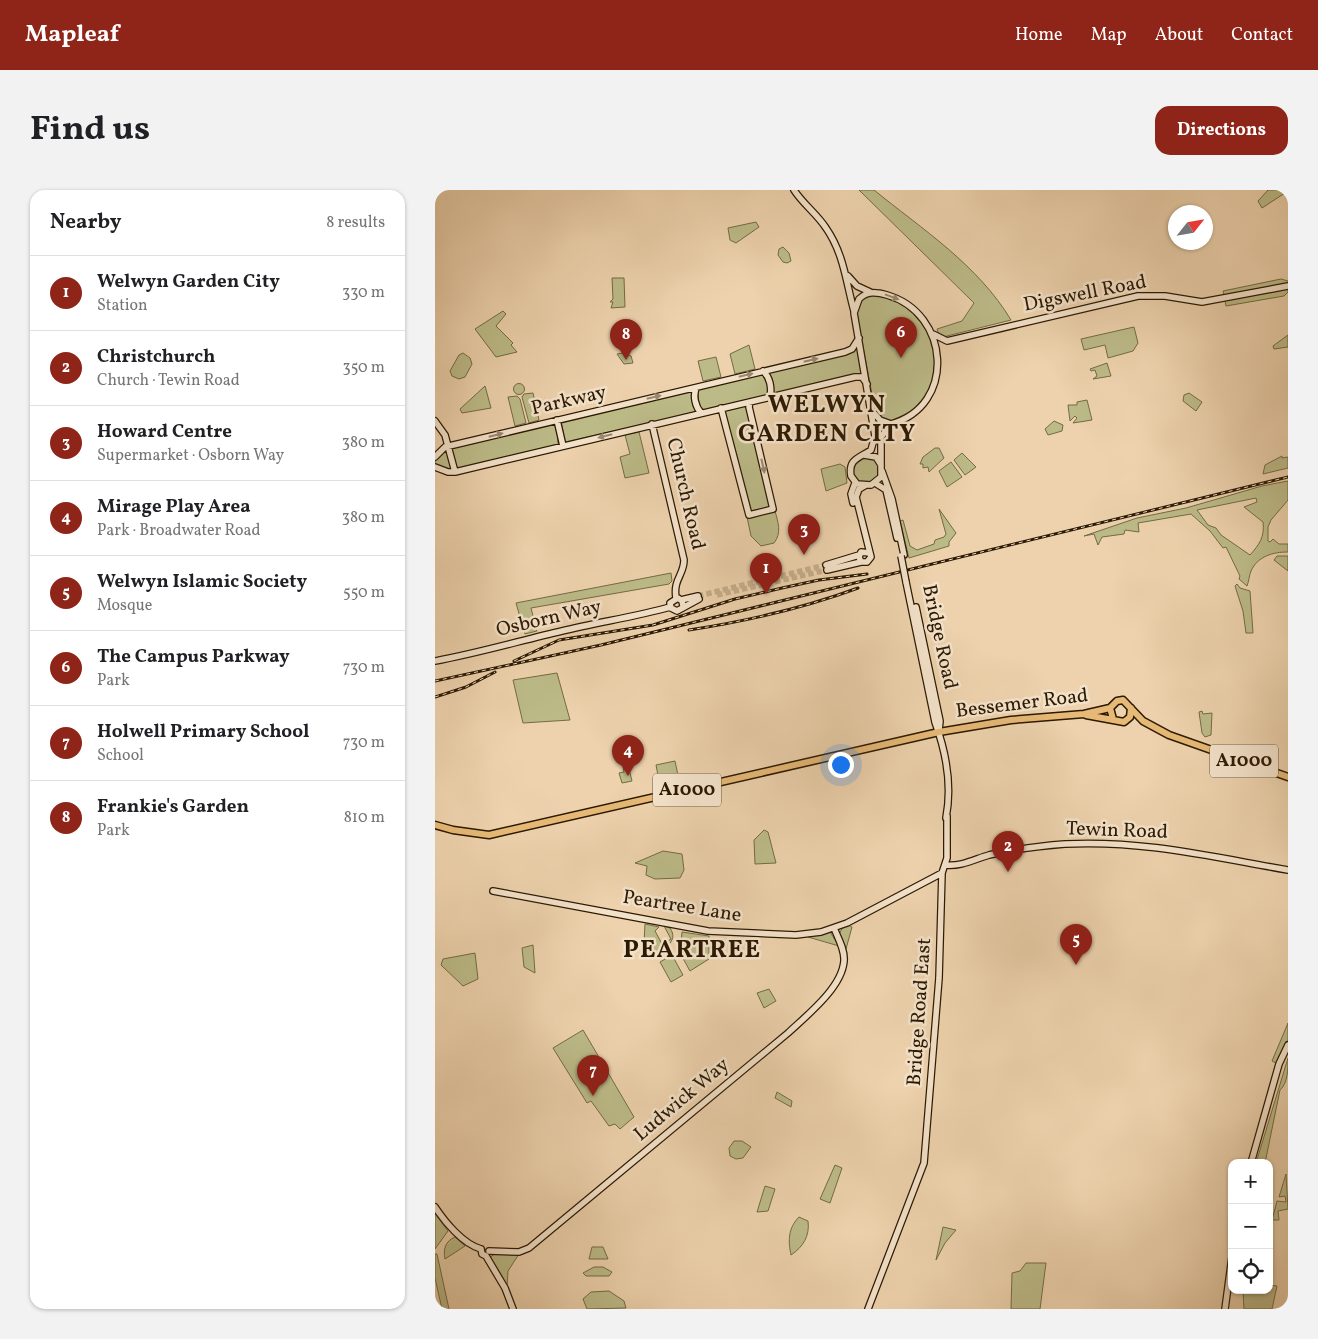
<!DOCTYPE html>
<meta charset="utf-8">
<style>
:root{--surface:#fff;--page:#f2f2f2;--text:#202124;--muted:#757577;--line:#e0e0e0;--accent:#8f2418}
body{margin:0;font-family:Vollkorn,serif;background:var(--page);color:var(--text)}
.controls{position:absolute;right:15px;bottom:15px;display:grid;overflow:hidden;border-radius:10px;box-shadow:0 1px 4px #0004}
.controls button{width:45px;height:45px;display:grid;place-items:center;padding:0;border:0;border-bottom:1px solid var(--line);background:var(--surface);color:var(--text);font:25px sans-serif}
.compass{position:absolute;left:733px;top:15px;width:45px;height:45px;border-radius:50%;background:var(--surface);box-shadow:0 1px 4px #0004;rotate:59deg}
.you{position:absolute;left:405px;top:574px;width:18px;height:18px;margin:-12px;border:4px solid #fff;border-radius:50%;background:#1a73e8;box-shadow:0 0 0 8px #1a73e833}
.badge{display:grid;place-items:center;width:32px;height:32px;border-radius:50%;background:var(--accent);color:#fff;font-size:16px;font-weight:700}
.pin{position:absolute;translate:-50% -41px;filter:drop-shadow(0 1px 2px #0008)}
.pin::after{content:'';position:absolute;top:26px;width:18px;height:15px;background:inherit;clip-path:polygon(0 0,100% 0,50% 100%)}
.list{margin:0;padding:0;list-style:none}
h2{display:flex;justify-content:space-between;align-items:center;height:65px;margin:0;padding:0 20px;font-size:21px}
h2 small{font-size:16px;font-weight:400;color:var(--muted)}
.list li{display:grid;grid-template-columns:32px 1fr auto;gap:15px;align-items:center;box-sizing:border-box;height:75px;padding:0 20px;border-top:1px solid var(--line)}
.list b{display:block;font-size:19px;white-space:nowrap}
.list p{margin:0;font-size:16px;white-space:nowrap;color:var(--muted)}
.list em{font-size:16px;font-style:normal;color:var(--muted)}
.icon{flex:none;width:28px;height:28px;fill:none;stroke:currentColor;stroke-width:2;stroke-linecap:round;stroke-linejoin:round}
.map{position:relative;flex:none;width:853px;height:1119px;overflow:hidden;border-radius:15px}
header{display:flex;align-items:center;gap:30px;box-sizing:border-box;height:70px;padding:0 25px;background:var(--accent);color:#fff}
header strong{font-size:24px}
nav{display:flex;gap:28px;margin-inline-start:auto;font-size:18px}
.intro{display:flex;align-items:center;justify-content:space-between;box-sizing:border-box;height:120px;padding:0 30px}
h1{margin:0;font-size:35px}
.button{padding:12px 22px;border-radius:15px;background:var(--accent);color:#fff;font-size:18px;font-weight:700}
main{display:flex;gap:30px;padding:0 30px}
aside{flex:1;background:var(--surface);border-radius:15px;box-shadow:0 1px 4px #0004}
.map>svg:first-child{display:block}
</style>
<header>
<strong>Mapleaf</strong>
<nav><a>Home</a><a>Map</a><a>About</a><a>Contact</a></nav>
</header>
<div class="intro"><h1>Find us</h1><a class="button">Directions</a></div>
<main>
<aside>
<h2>Nearby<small>8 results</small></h2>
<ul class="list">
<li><span class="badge">1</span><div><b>Welwyn Garden City</b><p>Station</p></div><em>330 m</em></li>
<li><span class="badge">2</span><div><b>Christchurch</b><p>Church · Tewin Road</p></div><em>350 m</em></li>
<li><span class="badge">3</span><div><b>Howard Centre</b><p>Supermarket · Osborn Way</p></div><em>380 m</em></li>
<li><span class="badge">4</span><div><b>Mirage Play Area</b><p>Park · Broadwater Road</p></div><em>380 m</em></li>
<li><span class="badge">5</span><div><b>Welwyn Islamic Society</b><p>Mosque</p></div><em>550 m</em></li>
<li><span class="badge">6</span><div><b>The Campus Parkway</b><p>Park</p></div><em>730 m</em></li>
<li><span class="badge">7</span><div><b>Holwell Primary School</b><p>School</p></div><em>730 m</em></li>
<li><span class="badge">8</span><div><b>Frankie's Garden</b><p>Park</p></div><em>810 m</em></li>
</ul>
</aside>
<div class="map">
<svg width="853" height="1119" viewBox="0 0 853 1119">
<rect width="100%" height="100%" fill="#edd2ad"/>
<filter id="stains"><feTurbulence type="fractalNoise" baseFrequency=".004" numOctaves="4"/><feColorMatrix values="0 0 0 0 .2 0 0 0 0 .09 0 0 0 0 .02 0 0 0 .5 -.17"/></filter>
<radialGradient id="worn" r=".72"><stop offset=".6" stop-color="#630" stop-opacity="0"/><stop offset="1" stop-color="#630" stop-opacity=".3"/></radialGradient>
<path fill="#bcbb88" stroke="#746a45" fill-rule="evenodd" d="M424 0H439C487 39 543 75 576 130L508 147 504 145 502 139 527 131 539 113Z
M833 0H853V1L827 18 823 11Z
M321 32 324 37 301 53 295 50 293 38Z
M348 57 354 63 356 71 352 73 348 72 343 65 344 59Z
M177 88H189L190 117 176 118 178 112H175L178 109Z
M846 89 853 91V102L849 106 791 116 788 101Z
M444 105 471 115 490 133 501 164 497 193 489 208 477 221 456 231 449 230 440 220 422 125C421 108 431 106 444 105Z
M68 121 71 124 61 136 78 153 76 155 82 162 61 167 40 139Z
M699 137 703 153 698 161 673 168 670 155 649 160 646 149Z
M853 145V157L839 159 838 156Z
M314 155 320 179 300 184 295 164Z
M422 155 429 187 338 204 333 182 412 163Z
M28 163 35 168 37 174 30 187 24 189 17 186 15 181 24 165Z
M188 163 196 166 198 173 189 174 182 164Z
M281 167 286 187 268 191 263 171Z
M672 173 676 186 658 189 662 186 660 180 656 181 655 179Z
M327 184 332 187 334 204 332 205 270 220 264 217 263 199Z
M78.5 199a5.5 5.5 0 1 1 11 0a5.5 5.5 0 1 1-11 0Z
M50 196 56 218 27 223 25 219Z
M257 200 263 222 130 252 126 232Z
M98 203 104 230 94 233 87 207 89 204Z
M754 203 767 212 761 221 748 211 749 205Z
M82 206 85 209 91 233 80 236 73 207Z
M652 210 657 230 638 233 642 228 640 226 635 231 633 215H642V212Z
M312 214 335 317 316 322 288 220Z
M619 231 628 235 627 241 613 245 610 239Z
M116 233 122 236 123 255 25 279 21 277 17 260 19 257Z
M204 242 214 283 190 288 185 267 195 264 190 245Z
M500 258H504L509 268 494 282 493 277 488 278V274H485L488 267Z
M9 260H11L17 278 15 280 0 275V269Z
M527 263 541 277 530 285 519 270Z
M847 266V268L853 267V278L828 284 830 275Z
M418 280a13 13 0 1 1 26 0a13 13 0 1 1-26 0Z
M516 272 527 287 512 297 504 281Z
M405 274 410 277 412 293 391 301 386 279Z
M853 291V310L836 330 833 337V351L835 352 838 349 844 354H853V362C838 362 823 366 816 381 814 386 814 391 812 396L804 389 805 386 791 357 788 358 775 341 756 324 703 333 704 342 690 340 689 344 667 347 663 355 659 344 649 346 702 328 751 318 827 296ZM821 308 822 312 809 317 828 332C830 347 824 355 815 365L786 345 781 338 773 335 762 320Z
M504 319 521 343 514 352V356L474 368 465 331 468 330 475 356 482 360 499 354 500 350 509 347 511 344Z
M340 321C343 332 347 343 339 353L326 356 316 346 312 327Z
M842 366H853V381L839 370Z
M236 383 237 391 234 394 96 418 102 441 90 444 81 413Z
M802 394 805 398 815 401 818 443H811L808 421 800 396Z
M122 483 135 530 88 533 78 490Z
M767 521 768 524 777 523 776 545 770 547 767 543 764 522Z
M240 571 244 590 240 591 239 597 226 601 221 575Z
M193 575 197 591 187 593 184 583 189 582 188 577Z
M329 640 333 642 341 673 320 674 319 650Z
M228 661 247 664 249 680 245 688 220 689 211 685 212 676 200 673Z
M210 734 224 737 220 741 227 754 236 749 229 736 235 738C245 752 226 761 216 767L209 753Z
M413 735 417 737 411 759 404 744 408 737Z
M247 742 274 746V769L255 781 245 763Z
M395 742 404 756 373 747 374 746Z
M98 755 100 783 89 777 87 758Z
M40 763 43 789 28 796 6 775 8 769Z
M237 765 248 785 236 792 225 772Z
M334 799 341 811 329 818 322 803Z
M853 833V850L843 874 837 871Z
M148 840 199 927 185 939 180 934 174 936 156 911 152 913 118 858Z
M853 868C853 879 853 893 845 900L830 973H821Z
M342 902 357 911 356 917 340 908Z
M299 951H307L316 957 308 968 301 969 295 966 294 958Z
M400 975 407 978 395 1013 385 1009Z
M851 984 853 1019 843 1021 844 1030H837L842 1011 851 1012 850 1006 844 1007Z
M330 996 340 999 333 1021 322 1022Z
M0 1024 13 1041 0 1059Z
M364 1027 373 1031C375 1046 368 1057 356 1065 353 1051 353 1038 364 1027Z
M508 1037 521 1040 510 1053 501 1070Z
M20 1047 30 1056 10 1069C8 1060 10 1051 20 1047Z
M157 1057H168L173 1069H154Z
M0 1064H2L14 1119H7L0 1088Z
M59 1064H84L73 1081 72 1097 55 1068Z
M591 1073H611L605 1119H576L577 1083 585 1081Z
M159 1077H168L177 1082 174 1086H151L148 1083Z
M834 1095 842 1096 837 1119H809L808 1100H834Z
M174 1101 189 1111 191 1118 152 1119 148 1109 156 1102Z"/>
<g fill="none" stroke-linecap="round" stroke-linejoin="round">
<path stroke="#c6ad8b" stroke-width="5.5" stroke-dasharray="5.5 3" stroke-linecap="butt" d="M282 405 392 380
M263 406 391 375"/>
<defs>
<path id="secondary" d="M359 0C368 14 382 24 391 38 409 64 411 92 419 121
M413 86 422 96 435 102
M498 144 512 151 703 106H730L767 112 853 96
M328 181C335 187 337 198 335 207
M261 198C258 206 260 216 266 223
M286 218 314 325 338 319 314 217 315 212
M438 222 445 230 456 234C522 216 515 123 452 105 441 102 432 101 424 109L419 123 440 246 436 260C424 268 413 269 416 286L422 294 436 295 446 287V247L456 234
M122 230 128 256
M0 231 10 245 20 282
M217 234 249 370C249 385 238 389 241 408
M429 265 441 267 446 275
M0 267 10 257 410 162 417 159 424 148
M0 277 13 282H20L420 187H427L432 194
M447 281 457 309 469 365
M440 293 451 300 462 348
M431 295 424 299 421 307 436 367 432 372H426L424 367 426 362 434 363
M418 313 416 304 420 293
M391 375 424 365
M392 380 426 372
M471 392 500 532C511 562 517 597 511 628
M246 410 263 406
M248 416 247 411 243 408 235 413 236 418 242 421 264 409
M481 417 505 531 504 540
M0 471C43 463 84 451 127 441 163 432 200 427 235 417
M510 675C526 677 540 669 554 665 580 659 604 656 630 654 708 650 777 667 853 680
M58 701 273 741 361 745 386 742 412 733 507 683
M816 973 844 874 853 855
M0 1017C10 1032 28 1054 46 1059
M46 1059 47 1064 51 1066 70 1098 78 1119
M54 1061 84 1062 94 1058 353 843C371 826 407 798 409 771 410 760 403 748 399 738
M433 1119 489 973 504 788 507 683 512 668V626
M790 1119 797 1067"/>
<path id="primary" d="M651 525 689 532 695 527 696 518
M678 529 675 518 682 511 688 510 708 531 734 545 853 587
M0 635 18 640 54 645 504 542 576 530 649 524 675 518"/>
</defs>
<use href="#secondary" stroke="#2c1902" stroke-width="8"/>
<use href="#primary" stroke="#2c1902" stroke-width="9"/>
<use href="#secondary" stroke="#f3e2ca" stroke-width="5.5"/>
<use href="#primary" stroke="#e6b976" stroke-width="6"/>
<defs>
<path id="rail" d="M254 440C312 431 369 418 423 398
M79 471 124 450 218 435 300 409 347 398 384 390 432 384
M0 491 166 455 853 287
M0 507 31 497 60 482"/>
</defs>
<use href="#rail" stroke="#2c1902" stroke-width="3"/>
<use href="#rail" stroke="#f3e2ca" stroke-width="1" stroke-dasharray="4" stroke-linecap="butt"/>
<defs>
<path id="secondary-bridge" d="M466 366 471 392"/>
</defs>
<use href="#secondary-bridge" stroke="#2c1902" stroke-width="8" stroke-linecap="butt"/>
<use href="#secondary-bridge" stroke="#f3e2ca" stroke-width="5.5"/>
</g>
<defs><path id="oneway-solid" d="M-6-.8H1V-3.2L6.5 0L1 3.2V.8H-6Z" transform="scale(1.25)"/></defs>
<g fill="#998870">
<use href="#oneway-solid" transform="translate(457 107) rotate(20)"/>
<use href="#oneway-solid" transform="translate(376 170) rotate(-13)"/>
<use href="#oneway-solid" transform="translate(311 185) rotate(-13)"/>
<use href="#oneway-solid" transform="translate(219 207) rotate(-13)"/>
<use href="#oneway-solid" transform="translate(61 245) rotate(-14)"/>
<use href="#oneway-solid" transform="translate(170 246) rotate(166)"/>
<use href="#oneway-solid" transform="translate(328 276) rotate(77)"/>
</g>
<g text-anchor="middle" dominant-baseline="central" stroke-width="5" stroke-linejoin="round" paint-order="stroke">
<g fill="#f3e2ca" stroke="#68553e" stroke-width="1">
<rect x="775" y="554.5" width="68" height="33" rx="4"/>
<rect x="218" y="583.5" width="68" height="33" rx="4"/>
</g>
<g font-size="19" font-weight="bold" fill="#2c1902">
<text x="809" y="571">A1000</text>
<text x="252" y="600">A1000</text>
</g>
<g font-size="20" fill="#2c1902" stroke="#f3e2ca">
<text transform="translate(650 104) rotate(-11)">Digswell Road</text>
<text transform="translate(134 211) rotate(-13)">Parkway</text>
<text transform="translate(250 304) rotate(77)">Church Road</text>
<text transform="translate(114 429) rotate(-13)">Osborn Way</text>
<text transform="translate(504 447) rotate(78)">Bridge Road</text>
<text transform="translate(587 514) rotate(-7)">Bessemer Road</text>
<text transform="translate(682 641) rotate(2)">Tewin Road</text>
<text transform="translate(247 717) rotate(9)">Peartree Lane</text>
<text transform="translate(485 822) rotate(-86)">Bridge Road East</text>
<text transform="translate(247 910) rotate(-40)">Ludwick Way</text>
</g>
<g font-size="25" font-weight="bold" letter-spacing="1" fill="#2c1902" stroke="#f3e2ca">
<text x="392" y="215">WELWYN<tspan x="392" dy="29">GARDEN CITY</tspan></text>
<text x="257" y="760">PEARTREE</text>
</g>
</g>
<rect width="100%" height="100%" filter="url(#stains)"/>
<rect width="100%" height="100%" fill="url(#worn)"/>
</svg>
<div class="controls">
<button>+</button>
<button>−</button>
<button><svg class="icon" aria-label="locate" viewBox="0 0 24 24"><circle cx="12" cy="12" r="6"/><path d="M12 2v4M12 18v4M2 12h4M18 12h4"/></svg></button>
</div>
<svg class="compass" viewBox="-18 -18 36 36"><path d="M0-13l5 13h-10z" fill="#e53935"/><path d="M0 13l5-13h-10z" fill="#757577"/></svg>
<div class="you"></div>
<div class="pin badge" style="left:331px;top:404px">1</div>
<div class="pin badge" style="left:573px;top:682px">2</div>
<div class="pin badge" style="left:369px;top:365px">3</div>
<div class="pin badge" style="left:193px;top:586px">4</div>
<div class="pin badge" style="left:641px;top:775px">5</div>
<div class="pin badge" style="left:466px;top:168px">6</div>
<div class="pin badge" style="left:158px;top:906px">7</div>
<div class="pin badge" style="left:191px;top:170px">8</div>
</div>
</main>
